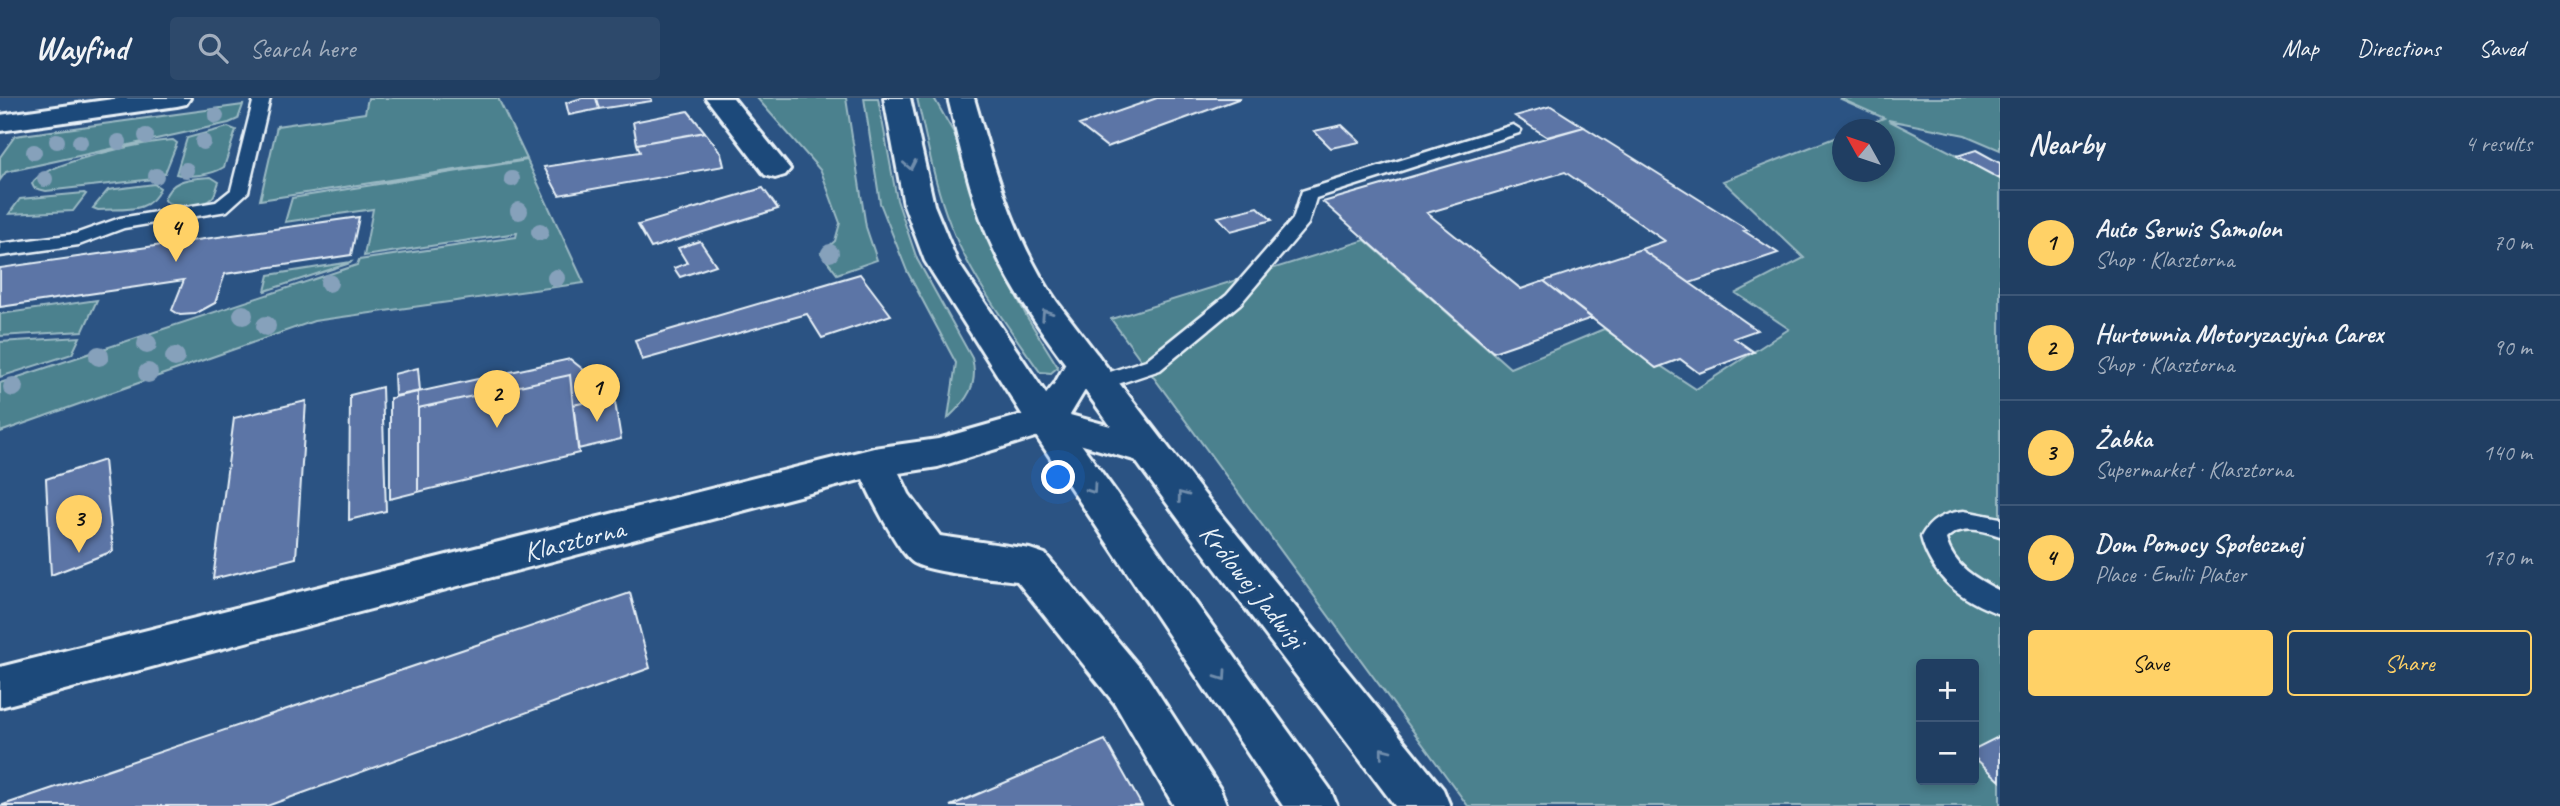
<!DOCTYPE html>
<meta charset="utf-8">
<style>
:root{--surface:#203e62;--page:#2d496b;--text:#f1f3f6;--muted:#a2aebe;--line:#3d5777;--accent:#ffd166}
body{margin:0;font-family:Caveat,sans-serif;background:var(--page);color:var(--text)}
.controls{position:absolute;right:21px;bottom:21px;display:grid;overflow:hidden;border-radius:7px;box-shadow:0 4px 10px #0003}
.controls button{width:63px;height:63px;display:grid;place-items:center;padding:0;border:0;border-bottom:2px solid var(--line);background:var(--surface);color:var(--text);font:35px sans-serif}
.compass{position:absolute;left:1832px;top:21px;width:63px;height:63px;border-radius:50%;background:var(--surface);box-shadow:0 4px 10px #0003;rotate:310deg}
.you{position:absolute;left:1059px;top:380px;width:24px;height:24px;margin:-18px;border:5px solid #fff;border-radius:50%;background:#1a73e8;box-shadow:0 0 0 10px #1a73e833}
.badge{display:grid;place-items:center;width:46px;height:46px;border-radius:50%;background:var(--accent);color:#111;font-size:23px;font-weight:700}
.pin{position:absolute;translate:-50% -58px;filter:drop-shadow(0 2px 4px #0008)}
.pin::after{content:'';position:absolute;top:37px;width:24px;height:21px;background:inherit;clip-path:polygon(0 0,100% 0,50% 100%)}
.list{margin:0;padding:0;list-style:none}
h2{display:flex;justify-content:space-between;align-items:center;height:91px;margin:0;padding:0 28px;font-size:30px}
h2 small{font-size:23px;font-weight:400;color:var(--muted)}
.list li{display:grid;grid-template-columns:46px 1fr auto;gap:21px;align-items:center;box-sizing:border-box;height:105px;padding:0 28px;border-top:2px solid var(--line)}
.list b{display:block;font-size:26px;white-space:nowrap}
.list p{margin:0;font-size:23px;white-space:nowrap;color:var(--muted)}
.list em{font-size:23px;font-style:normal;color:var(--muted)}
.actions{display:flex;gap:14px;padding:21px 28px}
.actions a{flex:1;padding:16px 0;border:2px solid var(--accent);border-radius:7px;text-align:center;font-size:24px;color:var(--accent)}
.actions .main{background:var(--accent);color:#111}
.icon{flex:none;width:38px;height:38px;fill:none;stroke:currentColor;stroke-width:2;stroke-linecap:round;stroke-linejoin:round}
.map{position:relative;flex:none;width:2000px;height:708px;overflow:hidden}
header{display:flex;align-items:center;gap:42px;box-sizing:border-box;height:98px;padding:0 35px;background:var(--surface);border-bottom:2px solid var(--line)}
header strong{font-size:33px}
nav{display:flex;gap:38px;margin-inline-start:auto;font-size:24px}
.search{width:490px;height:63px;background:var(--page);display:flex;align-items:center;gap:18px;box-sizing:border-box;padding:0 24px;border-radius:7px;color:var(--muted);font-size:26px}
main{display:flex}
aside{flex:1;background:var(--surface)}
.map>svg:first-child{display:block}
</style>
<header>
<strong>Wayfind</strong>
<div class="search"><svg class="icon" aria-label="search" viewBox="0 0 24 24"><circle cx="10" cy="10" r="6"/><path d="M15 15l6 6"/></svg>Search here</div>
<nav><a>Map</a><a>Directions</a><a>Saved</a></nav>
</header>
<main>
<div class="map">
<svg width="2000" height="708" viewBox="0 0 2000 708">
<rect width="100%" height="100%" fill="#2b5383"/>
<filter id="ink" filterUnits="userSpaceOnUse"><feTurbulence type="fractalNoise" baseFrequency=".0143" numOctaves="2"/><feDisplacementMap in="SourceGraphic" scale="14" xChannelSelector="R" yChannelSelector="G"/><feConvolveMatrix kernelMatrix="1 2 1 2 8 2 1 2 1" color-interpolation-filters="sRGB"/></filter>
<g filter="url(#ink)">
<path fill="#4c818e" stroke="#9ab9c3" stroke-width="2" fill-rule="evenodd" d="M368 0H498L527 61 260 102 277 28 365 15Z
M757 0H846L866 129 877 162 837 176 821 155 835 143 840 125 821 73Z
M864 0H878L897 102 917 161 972 260C979 287 967 302 948 320L956 265 907 173 880 105Z
M917 0H934L959 44 983 123 1002 170 1027 219 1058 269 1051 275 1040 274C1007 227 971 180 950 126 934 86 927 42 917 0Z
M1839 0H2000V52L1965 37 1888 22 2000 79V708H1468L1111 221 1365 142 1510 270 1604 231 1696 291 1789 231 1736 195 1804 160 1723 83 1842 37V74H1884V32L1857 31 1884 20ZM1921 566H1974V682H1921Z
M243 7 238 21 229 25 6 74 0 82V59L15 38Z
M228 29 236 32 224 69C212 77 189 80 176 76L187 40Z
M173 42 177 45 165 75 154 81 46 93 34 90 32 86C40 65 148 43 173 42Z
M527 62 584 185 314 223 0 334V285L357 167 359 162 516 139 517 135 364 158 373 111 285 124 292 100Z
M211 79 219 84C217 88 216 96 212 100 204 109 172 110 164 102 171 80 190 81 211 79Z
M154 86 160 90C150 117 122 110 98 112L93 110 108 92Z
M84 95 86 96 73 113 9 116 20 101Z
M351 164 350 165 265 193 269 177Z
M97 202 83 233 0 238V216Z
M80 239 72 256 0 279V244Z"/>
<path fill="#5b75a6" stroke="#e8f1f8" stroke-width="2" d="M582 0H596L599 11 569 17 566 5Z
M596 0H651L652 3 599 11Z
M1157 0H1241L1107 49 1079 27Z
M1551 8 1584 29 1547 39 1515 18Z
M688 13 705 34 637 46 633 24Z
M1342 27 1360 44 1331 50 1314 33Z
M1584 29 1748 132 1744 133 1778 155 1690 185 1641 151 1665 143 1565 74 1427 115 1521 191 1544 183 1592 220 1493 254 1323 104Z
M705 34 721 55 724 68 559 97 544 69 640 54 637 46Z
M1976 52 2000 65V81L1957 58Z
M763 90 778 111 651 150 638 127Z
M1258 109 1272 122 1231 133 1218 119Z
M359 119 351 157 225 176 215 205 195 216 180 217 172 212 184 182 0 209V170Z
M700 143 716 167 680 179 674 170 687 165 678 150Z
M1641 151 1757 232 1734 240 1754 254 1699 275 1680 261 1656 270 1544 183Z
M860 176 891 217 822 240 807 216 642 262 635 242Z
M570 261 609 292 611 299 573 307 570 277 418 310V294Z
M418 270 420 293 395 298 394 276Z
M570 277 579 355 418 394V310Z
M382 289 386 413 349 422 350 297Z
M418 294V394L390 401V300Z
M614 298 621 341 578 351 573 307Z
M306 303 296 460 213 481 234 320Z
M104 362 113 453 51 477 46 381Z
M630 495 650 570 267 708H0Z
M2000 638V683L1974 659V651Z
M1105 642 1142 708H950Z"/>
<g fill="none" stroke-linecap="round" stroke-linejoin="round">
<defs>
<path id="lane" d="M254 0H270L248 94 227 113 124 130 79 147 0 158V146L75 136 120 120 216 104 231 92Z
M1513 27 1521 32 1519 35 1316 100 1308 126 1241 205 1160 272 1100 292 1092 290 1089 285 1092 280 1146 262 1227 197 1293 121 1302 93Z
M1964 413 2000 420V438C1981 432 1961 426 1946 441 1953 468 1976 481 2000 493V516C1962 503 1931 479 1921 439 1930 422 1944 415 1964 413Z"/>
<path id="street" d="M120 0H190L186 6 177 8 0 33V17Z
M706 0H733L790 71 785 77 775 80 765 77Z
M1084 252 1097 256 1102 264 1070 317 1162 342 1167 352 1162 362 1148 366 1045 336 938 369 899 375 909 396 940 438 1030 451 1045 456 1147 578 1220 691 1227 708H1174L1115 606 1017 483C995 480 931 475 914 465 900 457 870 398 863 381L0 609V569L874 350 938 341 1032 314 1055 285 1071 256Z"/>
<path id="secondary" d="M884 0H910L934 107 957 163 1058 314 1330 691 1337 708H1283L1032 332 925 163 904 107Z
M948 0H974C995 72 1014 142 1057 204L1204 396 1443 691 1450 708H1395C1298 579 1199 452 1105 320 1067 266 1022 213 994 152 971 104 961 51 948 0Z"/>
</defs>
<use href="#lane" stroke="#e8f1f8" stroke-width="5"/>
<use href="#street" stroke="#e8f1f8" stroke-width="6"/>
<use href="#secondary" stroke="#e8f1f8" stroke-width="6"/>
<use href="#lane" fill="#1f4a7a" fill-rule="evenodd"/>
<use href="#street" fill="#1f4a7a" fill-rule="evenodd"/>
<use href="#secondary" fill="#1f4a7a" fill-rule="evenodd"/>
</g>
<g fill="#86a1bb">
<circle cx="216" cy="18" r="8"/>
<circle cx="146" cy="38" r="8"/>
<circle cx="57" cy="43" r="8"/>
<circle cx="80" cy="44" r="8"/>
<circle cx="119" cy="44" r="8"/>
<circle cx="203" cy="44" r="8"/>
<circle cx="34" cy="54" r="8"/>
<circle cx="186" cy="72" r="8"/>
<circle cx="156" cy="78" r="8"/>
<circle cx="45" cy="81" r="8"/>
<circle cx="512" cy="81" r="8"/>
<circle cx="519" cy="113" r="9"/>
<circle cx="540" cy="134" r="9"/>
<circle cx="830" cy="155" r="9"/>
<circle cx="556" cy="180" r="9"/>
<circle cx="329" cy="185" r="9"/>
<circle cx="243" cy="217" r="10"/>
<circle cx="266" cy="228" r="10"/>
<circle cx="147" cy="246" r="10"/>
<circle cx="99" cy="258" r="10"/>
<circle cx="175" cy="259" r="10"/>
<circle cx="148" cy="275" r="10"/>
<circle cx="13" cy="289" r="10"/>
</g>
<defs><path id="oneway-chevron" d="M-2-3.5L2.5 0L-2 3.5" fill="none" stroke-width="1.6" stroke-linecap="round" stroke-linejoin="round" transform="scale(1.75)"/></defs>
<g stroke="#6f8dac">
<use href="#oneway-chevron" transform="translate(910 67) rotate(79)"/>
<use href="#oneway-chevron" transform="translate(1046 216) rotate(-123)"/>
<use href="#oneway-chevron" transform="translate(1092 391) rotate(55)"/>
<use href="#oneway-chevron" transform="translate(1182 398) rotate(-127)"/>
<use href="#oneway-chevron" transform="translate(1222 578) rotate(55)"/>
<use href="#oneway-chevron" transform="translate(1384 654) rotate(-128)"/>
</g>
</g>
<g text-anchor="middle" dominant-baseline="central" stroke-width="7" stroke-linejoin="round" paint-order="stroke">
<g font-size="28" fill="#e8f1f8" stroke="#1f4a7a">
<text transform="translate(574 442) rotate(-14)">Klasztorna</text>
<text transform="translate(1253 488) rotate(51)">Królowej Jadwigi</text>
</g>
</g>
</svg>
<div class="controls">
<button>+</button>
<button>−</button>
</div>
<svg class="compass" viewBox="-18 -18 36 36"><path d="M0-13l5 13h-10z" fill="#e53935"/><path d="M0 13l5-13h-10z" fill="#a2aebe"/></svg>
<div class="you"></div>
<div class="pin badge" style="left:597px;top:324px">1</div>
<div class="pin badge" style="left:497px;top:330px">2</div>
<div class="pin badge" style="left:79px;top:455px">3</div>
<div class="pin badge" style="left:176px;top:164px">4</div>
</div>
<aside>
<h2>Nearby<small>4 results</small></h2>
<ul class="list">
<li><span class="badge">1</span><div><b>Auto Serwis Samolon</b><p>Shop · Klasztorna</p></div><em>70 m</em></li>
<li><span class="badge">2</span><div><b>Hurtownia Motoryzacyjna Carex</b><p>Shop · Klasztorna</p></div><em>90 m</em></li>
<li><span class="badge">3</span><div><b>Żabka</b><p>Supermarket · Klasztorna</p></div><em>140 m</em></li>
<li><span class="badge">4</span><div><b>Dom Pomocy Społecznej</b><p>Place · Emilii Plater</p></div><em>170 m</em></li>
</ul>
<div class="actions"><a class="main">Save</a><a>Share</a></div>
</aside>
</main>
